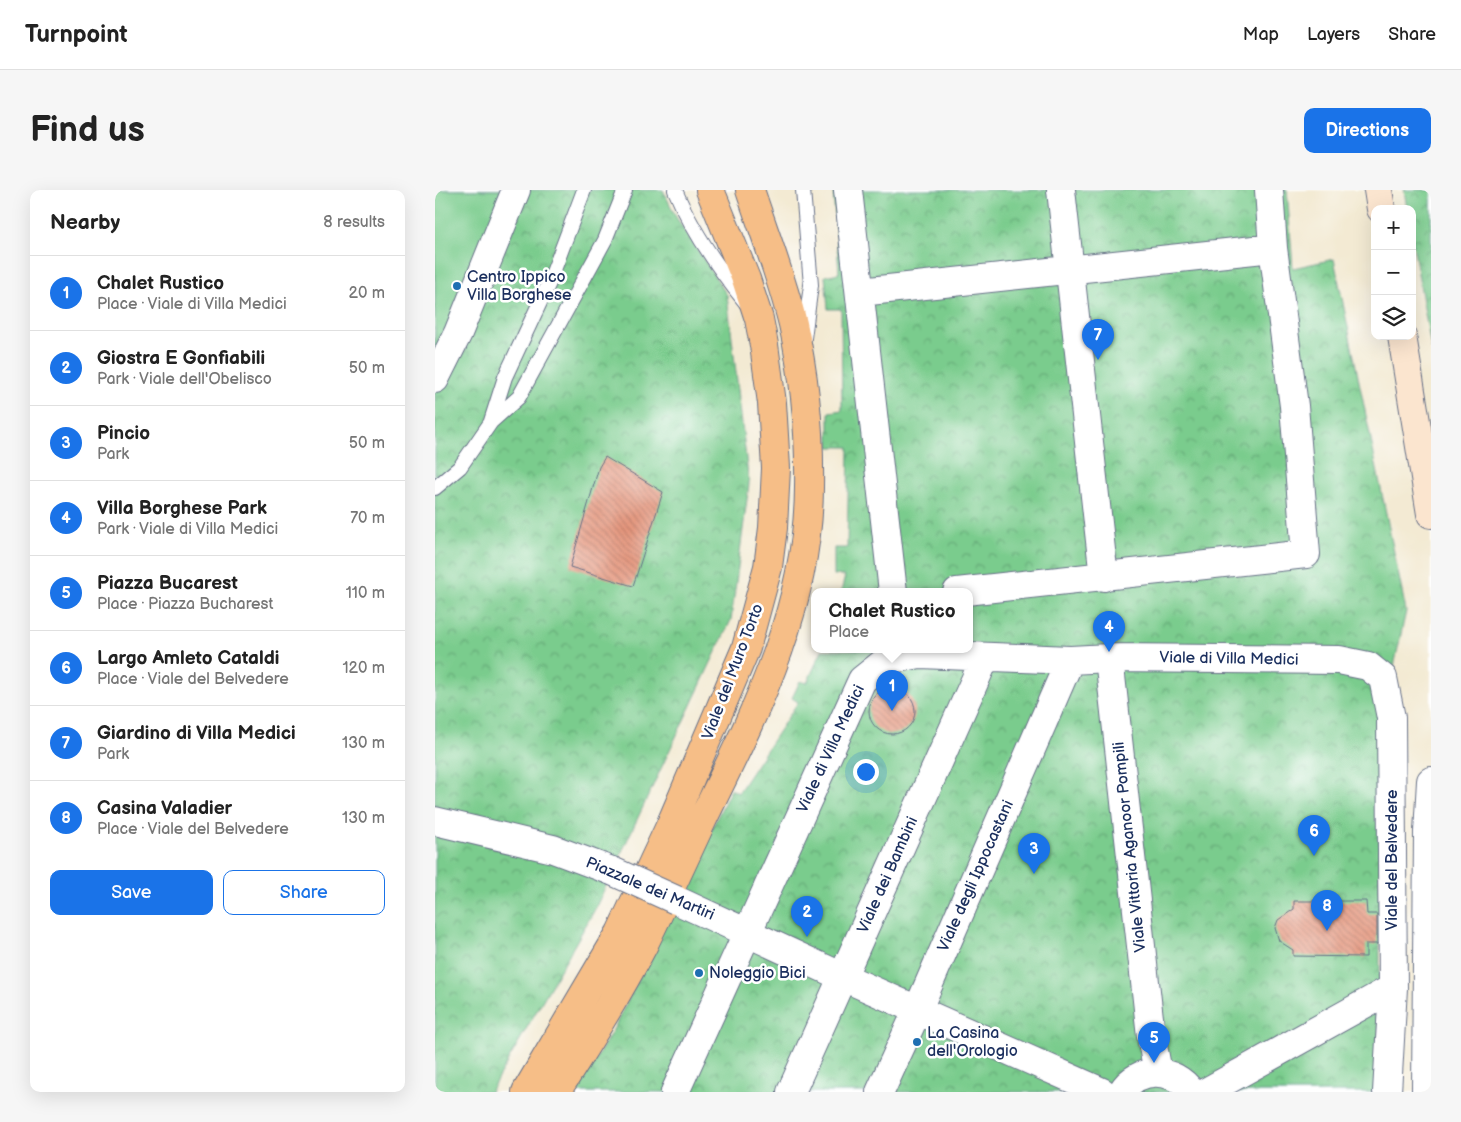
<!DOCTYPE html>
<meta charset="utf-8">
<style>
:root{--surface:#fff;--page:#f6f6f6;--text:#222;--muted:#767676;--line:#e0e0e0;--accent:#1a73e8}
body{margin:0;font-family:"Balsamiq Sans",sans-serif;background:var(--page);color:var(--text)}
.controls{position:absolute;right:15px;top:15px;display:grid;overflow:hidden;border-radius:10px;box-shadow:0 5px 20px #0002}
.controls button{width:45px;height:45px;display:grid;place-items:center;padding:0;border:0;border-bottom:1px solid var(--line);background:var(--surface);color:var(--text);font:25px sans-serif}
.you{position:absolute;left:430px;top:581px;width:18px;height:18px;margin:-12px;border:4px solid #fff;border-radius:50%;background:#1a73e8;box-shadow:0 0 0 8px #1a73e833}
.badge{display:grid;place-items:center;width:32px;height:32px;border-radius:50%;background:var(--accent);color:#fff;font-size:16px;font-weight:700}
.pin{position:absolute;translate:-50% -41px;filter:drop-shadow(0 1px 2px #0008)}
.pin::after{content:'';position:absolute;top:26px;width:18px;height:15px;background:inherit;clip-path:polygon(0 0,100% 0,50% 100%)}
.popup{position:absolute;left:376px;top:398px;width:162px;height:65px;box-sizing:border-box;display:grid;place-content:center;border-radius:10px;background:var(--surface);filter:drop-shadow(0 1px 4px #0005);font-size:16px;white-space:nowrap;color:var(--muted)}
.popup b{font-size:19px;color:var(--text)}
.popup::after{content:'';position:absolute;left:50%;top:100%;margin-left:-10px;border:10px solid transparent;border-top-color:var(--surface)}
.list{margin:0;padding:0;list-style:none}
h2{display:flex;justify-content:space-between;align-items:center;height:65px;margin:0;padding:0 20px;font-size:21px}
h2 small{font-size:16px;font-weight:400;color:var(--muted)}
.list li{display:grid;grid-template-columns:32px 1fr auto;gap:15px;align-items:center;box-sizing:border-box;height:75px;padding:0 20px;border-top:1px solid var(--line)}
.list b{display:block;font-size:19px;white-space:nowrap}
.list p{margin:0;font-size:16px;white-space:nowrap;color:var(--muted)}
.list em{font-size:16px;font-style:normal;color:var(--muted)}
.actions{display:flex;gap:10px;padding:15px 20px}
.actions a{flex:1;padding:11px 0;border:1px solid var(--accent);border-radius:10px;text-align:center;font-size:18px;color:var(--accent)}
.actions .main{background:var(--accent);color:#fff}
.icon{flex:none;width:28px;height:28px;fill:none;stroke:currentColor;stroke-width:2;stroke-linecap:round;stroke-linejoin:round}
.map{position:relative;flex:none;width:996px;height:902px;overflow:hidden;border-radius:10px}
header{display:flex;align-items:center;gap:30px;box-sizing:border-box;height:70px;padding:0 25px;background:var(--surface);border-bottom:1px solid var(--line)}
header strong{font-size:24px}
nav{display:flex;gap:28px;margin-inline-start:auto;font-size:18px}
.intro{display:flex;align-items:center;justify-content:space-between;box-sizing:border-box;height:120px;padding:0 30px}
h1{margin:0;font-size:35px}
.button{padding:12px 22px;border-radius:10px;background:var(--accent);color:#fff;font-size:18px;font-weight:700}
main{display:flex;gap:30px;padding:0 30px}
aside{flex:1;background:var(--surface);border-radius:10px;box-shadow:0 5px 20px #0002}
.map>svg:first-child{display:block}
</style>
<header>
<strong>Turnpoint</strong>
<nav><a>Map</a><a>Layers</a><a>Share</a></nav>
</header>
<div class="intro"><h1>Find us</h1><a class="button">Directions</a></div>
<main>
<aside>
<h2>Nearby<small>8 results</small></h2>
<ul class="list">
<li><span class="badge">1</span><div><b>Chalet Rustico</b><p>Place · Viale di Villa Medici</p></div><em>20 m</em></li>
<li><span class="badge">2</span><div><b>Giostra E Gonfiabili</b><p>Park · Viale dell'Obelisco</p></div><em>50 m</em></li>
<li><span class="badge">3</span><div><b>Pincio</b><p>Park</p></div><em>50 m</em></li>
<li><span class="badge">4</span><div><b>Villa Borghese Park</b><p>Park · Viale di Villa Medici</p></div><em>70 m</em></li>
<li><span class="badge">5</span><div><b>Piazza Bucarest</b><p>Place · Piazza Bucharest</p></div><em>110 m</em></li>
<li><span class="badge">6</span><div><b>Largo Amleto Cataldi</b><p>Place · Viale del Belvedere</p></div><em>120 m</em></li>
<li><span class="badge">7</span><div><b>Giardino di Villa Medici</b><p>Park</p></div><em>130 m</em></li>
<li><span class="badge">8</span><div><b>Casina Valadier</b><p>Place · Viale del Belvedere</p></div><em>130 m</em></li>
</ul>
<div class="actions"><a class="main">Save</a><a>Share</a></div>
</aside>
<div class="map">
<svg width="996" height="902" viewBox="0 0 996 902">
<defs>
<pattern id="park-crowns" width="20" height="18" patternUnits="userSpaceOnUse" patternTransform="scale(1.25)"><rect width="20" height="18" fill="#7acc8d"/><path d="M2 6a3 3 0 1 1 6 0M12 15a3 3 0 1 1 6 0" fill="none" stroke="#63a676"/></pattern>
<pattern id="building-back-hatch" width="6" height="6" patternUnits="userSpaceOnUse" patternTransform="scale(1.25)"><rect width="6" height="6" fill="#e4947a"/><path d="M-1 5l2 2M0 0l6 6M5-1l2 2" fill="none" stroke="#b87967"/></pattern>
</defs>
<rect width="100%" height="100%" fill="#fff"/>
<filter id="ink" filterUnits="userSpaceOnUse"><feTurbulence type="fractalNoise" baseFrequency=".02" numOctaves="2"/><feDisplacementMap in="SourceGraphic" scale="10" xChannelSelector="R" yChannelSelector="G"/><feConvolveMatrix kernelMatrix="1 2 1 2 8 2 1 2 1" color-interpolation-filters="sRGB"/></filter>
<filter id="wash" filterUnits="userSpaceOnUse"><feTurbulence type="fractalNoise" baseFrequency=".0096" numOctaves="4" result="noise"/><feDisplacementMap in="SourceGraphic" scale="20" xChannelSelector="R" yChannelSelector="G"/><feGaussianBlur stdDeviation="1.12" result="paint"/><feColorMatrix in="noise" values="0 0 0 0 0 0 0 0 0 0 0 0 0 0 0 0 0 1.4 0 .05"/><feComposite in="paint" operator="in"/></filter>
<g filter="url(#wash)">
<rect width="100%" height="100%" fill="#f3ead3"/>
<path fill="url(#park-crowns)" stroke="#4a7e76" d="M0 0H228L241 27 292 105 314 294 296 430 159 721 55 902H0Z
M398 0H852L858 78 899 69 971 421 944 546 945 792 942 902H141L179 838 296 599 303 603 363 512 357 508 365 491 372 493 387 460H534V402H406L410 386 399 385V358H412L414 257H394V222L407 220 406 119H393L390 86 404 83Z
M969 0H996V158L977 49V19H972Z"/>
<path fill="#7acc8d" stroke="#4a7e76" d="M0 0H81L0 189Z"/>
<g id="blocks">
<path fill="url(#building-back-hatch)" d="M170 267 228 302 198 396 135 377 164 277Z
M434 521a23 23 0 1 1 46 0a23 23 0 1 1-46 0Z
M859 711H931L932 724H942V754H931V767L858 766V760L844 751 840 738 843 730 859 719Z"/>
</g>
</g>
<g filter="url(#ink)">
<use href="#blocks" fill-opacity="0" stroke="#677087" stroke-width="1"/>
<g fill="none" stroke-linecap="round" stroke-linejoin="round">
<defs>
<path id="lane" d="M240 0C257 41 283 78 311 113
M368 0 376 95 369 148
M56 231 70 187 114 93 149 0
M0 298 25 277 56 232 84 207 170 50 190 0"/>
<path id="street" d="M413 0 458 402
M626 0 669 387
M425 102 838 58
M0 189 23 143 81 0
M522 402 871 364 859 216 838 58 834 0
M674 468 716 846 723 882
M0 631 118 659 177 681
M241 710 408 787 667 902
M240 902 427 490 452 470 485 464 635 470 674 468 904 470 933 476 948 488 956 528 958 798 952 902
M356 902 550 468
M445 902 483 819 635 470
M687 902C703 876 739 877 756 902
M771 902 958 798
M991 902 993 642 996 591"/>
<path id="secondary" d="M943 0 946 19
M967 146 996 324"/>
<path id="primary" d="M91 902 185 743 235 636 311 458 333 377 338 338 341 278 337 213 329 155 324 129 311 89 275 0
M121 902C152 854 182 806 208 756 228 715 247 674 266 633 319 524 373 422 374 298 375 244 370 188 358 134 347 89 330 45 315 0"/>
</defs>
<use href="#lane" stroke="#677087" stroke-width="16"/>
<use href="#street" stroke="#677087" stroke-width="30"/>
<use href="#secondary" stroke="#677087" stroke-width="30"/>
<use href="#primary" stroke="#677087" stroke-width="30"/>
<use href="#lane" stroke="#fff" stroke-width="14"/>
<use href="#street" stroke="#fff" stroke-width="28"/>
<use href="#secondary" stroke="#fbe5cf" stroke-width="28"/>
<use href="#primary" stroke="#f6be87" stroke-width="28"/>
<defs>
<path id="street-bridge" d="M177 681 241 710"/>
</defs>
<use href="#street-bridge" stroke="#677087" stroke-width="30" stroke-linecap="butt"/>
<use href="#street-bridge" stroke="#fff" stroke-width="28"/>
</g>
</g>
<g fill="#1f6fb2" stroke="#fff" stroke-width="2">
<circle cx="22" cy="96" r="5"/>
<circle cx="264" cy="783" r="5"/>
<circle cx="482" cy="852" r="5"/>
</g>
<g text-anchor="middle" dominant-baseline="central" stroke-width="5" stroke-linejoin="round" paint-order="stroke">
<g font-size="16" fill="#1b2f5e" stroke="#fff" text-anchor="start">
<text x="32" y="87">Centro Ippico<tspan x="32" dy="18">Villa Borghese</tspan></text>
<text x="274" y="783">Noleggio Bici</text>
<text x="492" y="843">La Casina<tspan x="492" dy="18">dell'Orologio</tspan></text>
</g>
<g font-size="16" fill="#1b2f5e" stroke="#fff">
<text transform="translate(794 469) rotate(1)">Viale di Villa Medici</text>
<text transform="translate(298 482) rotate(-69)">Viale del Muro Torto</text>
<text transform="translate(396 559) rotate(-65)">Viale di Villa Medici</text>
<text transform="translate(695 657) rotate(-96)">Viale Vittoria Aganoor Pompili</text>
<text transform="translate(957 670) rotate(-90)">Viale del Belvedere</text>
<text transform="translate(453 685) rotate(-66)">Viale dei Bambini</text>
<text transform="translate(541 686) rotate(-66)">Viale degli Ippocastani</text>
<text transform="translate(215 699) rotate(23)">Piazzale dei Martiri</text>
</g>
</g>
</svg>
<div class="controls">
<button>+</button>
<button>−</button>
<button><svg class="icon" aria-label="layers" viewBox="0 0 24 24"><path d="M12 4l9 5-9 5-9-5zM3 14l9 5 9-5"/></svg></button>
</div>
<div class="you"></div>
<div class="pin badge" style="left:457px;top:521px">1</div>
<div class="popup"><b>Chalet Rustico</b>Place</div>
<div class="pin badge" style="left:372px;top:747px">2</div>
<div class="pin badge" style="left:599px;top:684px">3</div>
<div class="pin badge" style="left:674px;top:462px">4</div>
<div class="pin badge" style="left:719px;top:873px">5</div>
<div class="pin badge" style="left:879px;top:666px">6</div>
<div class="pin badge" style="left:663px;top:170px">7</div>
<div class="pin badge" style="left:892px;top:741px">8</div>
</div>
</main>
